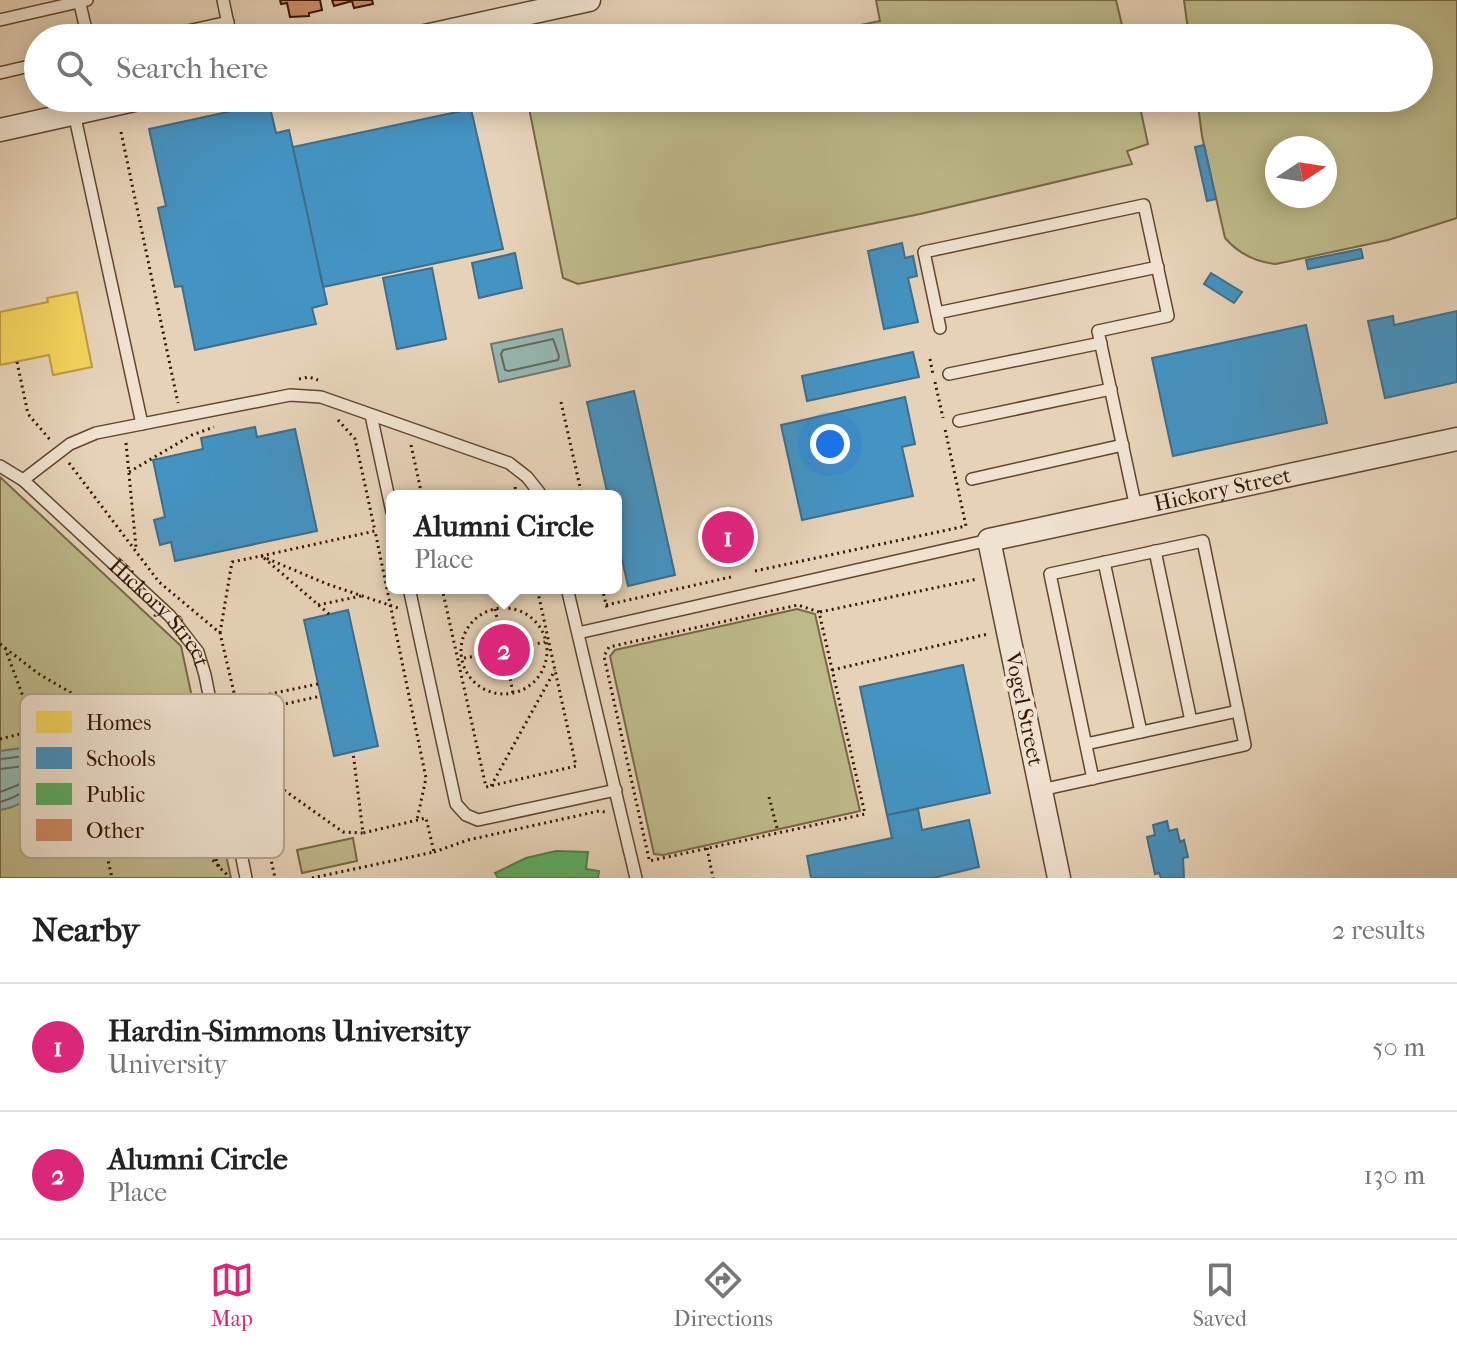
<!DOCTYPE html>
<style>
:root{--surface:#fff;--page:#f6f6f6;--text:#222;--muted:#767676;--line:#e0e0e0;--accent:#db2777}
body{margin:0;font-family:"IM FELL French Canon",serif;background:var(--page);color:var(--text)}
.compass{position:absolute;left:1265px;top:136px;width:72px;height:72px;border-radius:50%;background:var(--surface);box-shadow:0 4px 20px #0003;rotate:78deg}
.you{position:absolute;left:830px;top:444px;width:28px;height:28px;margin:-20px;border:6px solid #fff;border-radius:50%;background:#1a73e8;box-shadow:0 0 0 12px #1a73e833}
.badge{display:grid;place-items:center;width:52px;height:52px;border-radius:50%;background:var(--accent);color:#fff;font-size:26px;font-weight:700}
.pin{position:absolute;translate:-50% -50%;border:4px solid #fff;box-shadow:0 2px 8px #0006}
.popup{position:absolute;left:386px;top:490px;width:236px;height:104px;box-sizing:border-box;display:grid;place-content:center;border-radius:12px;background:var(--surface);filter:drop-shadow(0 2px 6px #0005);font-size:26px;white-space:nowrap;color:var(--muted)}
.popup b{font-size:30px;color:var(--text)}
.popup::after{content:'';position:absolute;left:50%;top:100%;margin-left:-16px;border:16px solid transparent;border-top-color:var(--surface)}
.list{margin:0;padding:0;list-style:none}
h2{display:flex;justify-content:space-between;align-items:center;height:104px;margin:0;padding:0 32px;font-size:34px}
h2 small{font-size:26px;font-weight:400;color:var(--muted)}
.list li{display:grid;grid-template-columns:52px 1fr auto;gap:24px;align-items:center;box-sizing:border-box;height:128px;padding:0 32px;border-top:2px solid var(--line)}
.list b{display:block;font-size:30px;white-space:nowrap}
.list p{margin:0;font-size:26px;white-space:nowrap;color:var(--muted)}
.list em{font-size:26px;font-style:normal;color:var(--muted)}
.icon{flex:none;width:44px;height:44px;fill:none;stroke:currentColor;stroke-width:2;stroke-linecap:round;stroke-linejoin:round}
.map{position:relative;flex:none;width:1457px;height:878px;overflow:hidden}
.search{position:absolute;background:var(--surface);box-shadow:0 4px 20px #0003;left:24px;right:24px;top:24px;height:88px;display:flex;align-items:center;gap:20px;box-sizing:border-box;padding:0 28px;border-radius:44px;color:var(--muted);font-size:30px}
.sheet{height:360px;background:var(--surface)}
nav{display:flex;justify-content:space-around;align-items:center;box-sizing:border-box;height:112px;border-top:2px solid var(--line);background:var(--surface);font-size:22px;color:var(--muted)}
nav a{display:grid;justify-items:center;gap:4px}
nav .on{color:var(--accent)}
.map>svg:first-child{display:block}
</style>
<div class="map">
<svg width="1457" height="878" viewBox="0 0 1457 878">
<rect width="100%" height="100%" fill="#e6d2b7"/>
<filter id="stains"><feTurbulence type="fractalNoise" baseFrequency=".0025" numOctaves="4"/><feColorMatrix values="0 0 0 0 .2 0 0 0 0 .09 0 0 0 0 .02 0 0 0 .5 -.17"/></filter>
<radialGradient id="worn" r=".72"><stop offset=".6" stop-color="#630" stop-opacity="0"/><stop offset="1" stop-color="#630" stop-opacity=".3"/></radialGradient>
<path fill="#bdb989" stroke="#796845" stroke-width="2" fill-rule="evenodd" d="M876 0H1116L1125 38H797L880 21Z
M1184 0H1457V218L1388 240 1276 264C1255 262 1239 254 1225 238L1202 136 1197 98H1419V38H1189ZM1277 148H1325V196H1277Z
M527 98H1138L1148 144 1127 151 1132 164 920 214 578 284 563 278Z
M0 477 181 646 231 878H0Z
M797 609 815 614 860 811 663 855 654 854 610 656 615 650Z
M353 838 357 861 302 873 297 850Z"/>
<path fill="#96b7b2" stroke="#6f776b" stroke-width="2" d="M562 329 570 366 499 382 491 344Z
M85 739C103 742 123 745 133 762 123 793 85 777 61 780 40 784 28 806 0 810V751Z"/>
<path fill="#f6d55c" stroke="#bc9c41" stroke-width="2" d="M77 292 92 367 53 375 49 355 0 365V312L48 302 47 298Z"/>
<path fill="#4393c3" stroke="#3f6e89" stroke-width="2" d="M269 103 276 133 289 130 327 304 312 308 316 324 195 350 182 286 175 287 158 208 166 206 149 129Z
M471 109 503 249 323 287 293 147Z
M1204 145 1216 199 1207 201 1195 147Z
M902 243 905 258 913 256 917 276 908 278 918 322 884 329 868 251Z
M1361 249 1363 258 1308 269 1306 260Z
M515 253 522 288 479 298 472 263Z
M432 268 446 339 397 349 383 278Z
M1211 273 1242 292 1234 303 1204 284Z
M1457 311V382L1385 398 1368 321 1393 316 1394 325Z
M1306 325 1327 423 1173 456 1152 358Z
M913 352 919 377 807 401 802 376Z
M634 391 675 575 628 586 616 533V496H608L587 402Z
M905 397 915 444 902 447 913 496 802 520 781 425Z
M255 427 257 437 295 429 317 531 175 561 171 542 160 545 154 520 165 517 153 460 203 449 201 438Z
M348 610 378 746 334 756 304 620Z
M963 665 990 793 887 815 860 687Z
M918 809 922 830 969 820 979 867 933 878H811L807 856 892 838 887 815Z
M1167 821 1169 831 1177 829 1180 842 1184 840 1188 857 1183 858 1184 878H1161L1159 873 1155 874 1147 837 1155 835 1153 825Z"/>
<path fill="#5aae61" stroke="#4f8044" stroke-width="2" d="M556 851 588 852 586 869 599 871 598 878H498L495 873 526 858Z"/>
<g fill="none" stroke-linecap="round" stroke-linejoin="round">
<path stroke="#66665a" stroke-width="2" d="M553 339 559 356 558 360 509 371 505 370 501 354 503 350Z
M0 759C34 758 100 730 124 764L114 772C96 774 74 769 56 773 35 779 23 797 0 802
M0 769 32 765 36 769 18 785 0 792"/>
</g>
<path fill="#d08c65" stroke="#351601" stroke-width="2" d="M280 0H320L322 10 309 13V16L290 17 287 3 281 4Z
M332 0H372L373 4 354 8 352 1 334 6Z"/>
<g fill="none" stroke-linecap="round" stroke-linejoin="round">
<defs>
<g id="service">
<path d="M79 0 88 38"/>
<path d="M223 0 231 38"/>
<path d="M0 20 87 0"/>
<path d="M156 38 228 22"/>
<path d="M0 73 38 64"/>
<path d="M74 113 142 424"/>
<path d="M937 313 1158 267"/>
<path d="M940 328 924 252 1144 205 1168 316 1098 331 1136 508"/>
<path d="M949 374 1101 343"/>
<path d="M371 415 392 512"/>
<path d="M959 421 1111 389"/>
<path id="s1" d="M0 466 23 480 170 616 198 652 205 675 246 878"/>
<path d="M972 479 1123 445"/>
<path d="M23 480 70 444 96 433 290 395 321 397 509 463 527 477 542 496"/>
<path d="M1155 551 1191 721"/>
<path d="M1104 562 1141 732"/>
<path d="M409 588 456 804 466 815 478 820 616 790"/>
<path d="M567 588 636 878"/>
<path d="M578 633 989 540"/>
<path d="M1086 744 1238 711"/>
<path d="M1041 790 1245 745 1203 541 1050 574 1093 779"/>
</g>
<g id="minor">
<path d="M416 38 589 0"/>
<path d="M0 130 143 98"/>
<path id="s2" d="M1059 878 989 540 1457 439"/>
</g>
</defs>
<use href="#service" stroke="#61452e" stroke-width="14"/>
<use href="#minor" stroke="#61452e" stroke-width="25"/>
<path stroke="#351601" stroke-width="3" stroke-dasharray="2 4" stroke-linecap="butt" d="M121 132 178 403
M930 359 933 375
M17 362 28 414 52 442
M299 379 309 377 318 380
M935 382 943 418
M561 402 582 496
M338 420 355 439 375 531
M126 443 136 547
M411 445 422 496
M69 463 159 582 220 633 236 701 226 703
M129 472 192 435 214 427
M515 487 517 496
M261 556 375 531 426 778 417 820
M264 558 329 614
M755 571 966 526 945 429
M442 588 486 787 576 766 537 588
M602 588 607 608
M318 605 361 596
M606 605 731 577
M461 651a43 43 0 1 1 86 0a43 43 0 1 1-86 0Z
M495 609 499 628
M820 612 977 579
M220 633 232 562 261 556 327 584 398 608
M0 644 5 648 58 791 98 830
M526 646 545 642
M5 648 39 674 73 694 95 700 109 709 169 713 195 708
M464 658 482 655 509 672 526 646 499 628 482 655
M832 670 988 634
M509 673 513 693
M318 684 236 701 250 766 343 832 363 833 353 752
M73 694 69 705 73 721 104 726
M109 709 104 726 149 750 179 785 198 814 220 869
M239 714 321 696
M0 739 73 721
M160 766C178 804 197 850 230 877
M251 768 275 878
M491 786 555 670
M769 797 778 832
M97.5 832a5.5 5.5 0 1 1 11 0a5.5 5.5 0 1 1-11 0Z
M103 838 112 878
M707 848 713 878
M434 852 468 840 599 811 605 812
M649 859 607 670 604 656 609 647 798 605 819 612 865 814 649 861
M312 878 434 852 426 818 363 833"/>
<use href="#service" stroke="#efe2d0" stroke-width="11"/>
<use href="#minor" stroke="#efe2d0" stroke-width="22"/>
</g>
<g text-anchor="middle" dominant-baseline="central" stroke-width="8" stroke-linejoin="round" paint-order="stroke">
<g font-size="22" fill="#351601" stroke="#efe2d0">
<text stroke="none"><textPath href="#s2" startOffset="584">Hickory Street</textPath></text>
<text stroke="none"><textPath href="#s1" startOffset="218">Hickory Street</textPath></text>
<text transform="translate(1024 709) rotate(78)">Vogel Street</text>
</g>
</g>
<rect x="20" y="694" width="264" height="164" rx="12" fill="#efe2d0" stroke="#b7a592" stroke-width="2"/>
<rect x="36" y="711" width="36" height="22" fill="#f6d55c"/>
<rect x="36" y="747" width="36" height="22" fill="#4393c3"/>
<rect x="36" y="783" width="36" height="22" fill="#5aae61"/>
<rect x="36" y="819" width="36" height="22" fill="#d08c65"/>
<g font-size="22" fill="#351601">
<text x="86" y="730">Homes</text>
<text x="86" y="766">Schools</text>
<text x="86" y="802">Public</text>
<text x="86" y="838">Other</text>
</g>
<rect width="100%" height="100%" filter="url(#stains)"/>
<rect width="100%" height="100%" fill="url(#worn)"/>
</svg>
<svg class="compass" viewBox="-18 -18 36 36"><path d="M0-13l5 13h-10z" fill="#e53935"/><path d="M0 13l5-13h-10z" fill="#767676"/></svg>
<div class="you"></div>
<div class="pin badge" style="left:728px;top:537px">1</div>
<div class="pin badge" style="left:504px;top:650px">2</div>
<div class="popup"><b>Alumni Circle</b>Place</div>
<div class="search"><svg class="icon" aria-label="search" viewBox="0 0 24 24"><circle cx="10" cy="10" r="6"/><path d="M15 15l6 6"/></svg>Search here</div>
</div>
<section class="sheet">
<h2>Nearby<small>2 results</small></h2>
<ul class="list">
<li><span class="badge">1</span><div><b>Hardin-Simmons University</b><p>University</p></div><em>50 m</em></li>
<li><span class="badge">2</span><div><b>Alumni Circle</b><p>Place</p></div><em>130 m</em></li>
</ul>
</section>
<nav>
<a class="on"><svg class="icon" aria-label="map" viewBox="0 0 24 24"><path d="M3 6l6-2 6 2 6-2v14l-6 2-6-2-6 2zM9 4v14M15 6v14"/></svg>Map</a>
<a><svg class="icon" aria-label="directions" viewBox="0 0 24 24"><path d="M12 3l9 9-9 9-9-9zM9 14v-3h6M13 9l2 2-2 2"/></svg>Directions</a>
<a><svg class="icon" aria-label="saved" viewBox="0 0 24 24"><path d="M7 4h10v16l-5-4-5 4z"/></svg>Saved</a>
</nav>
